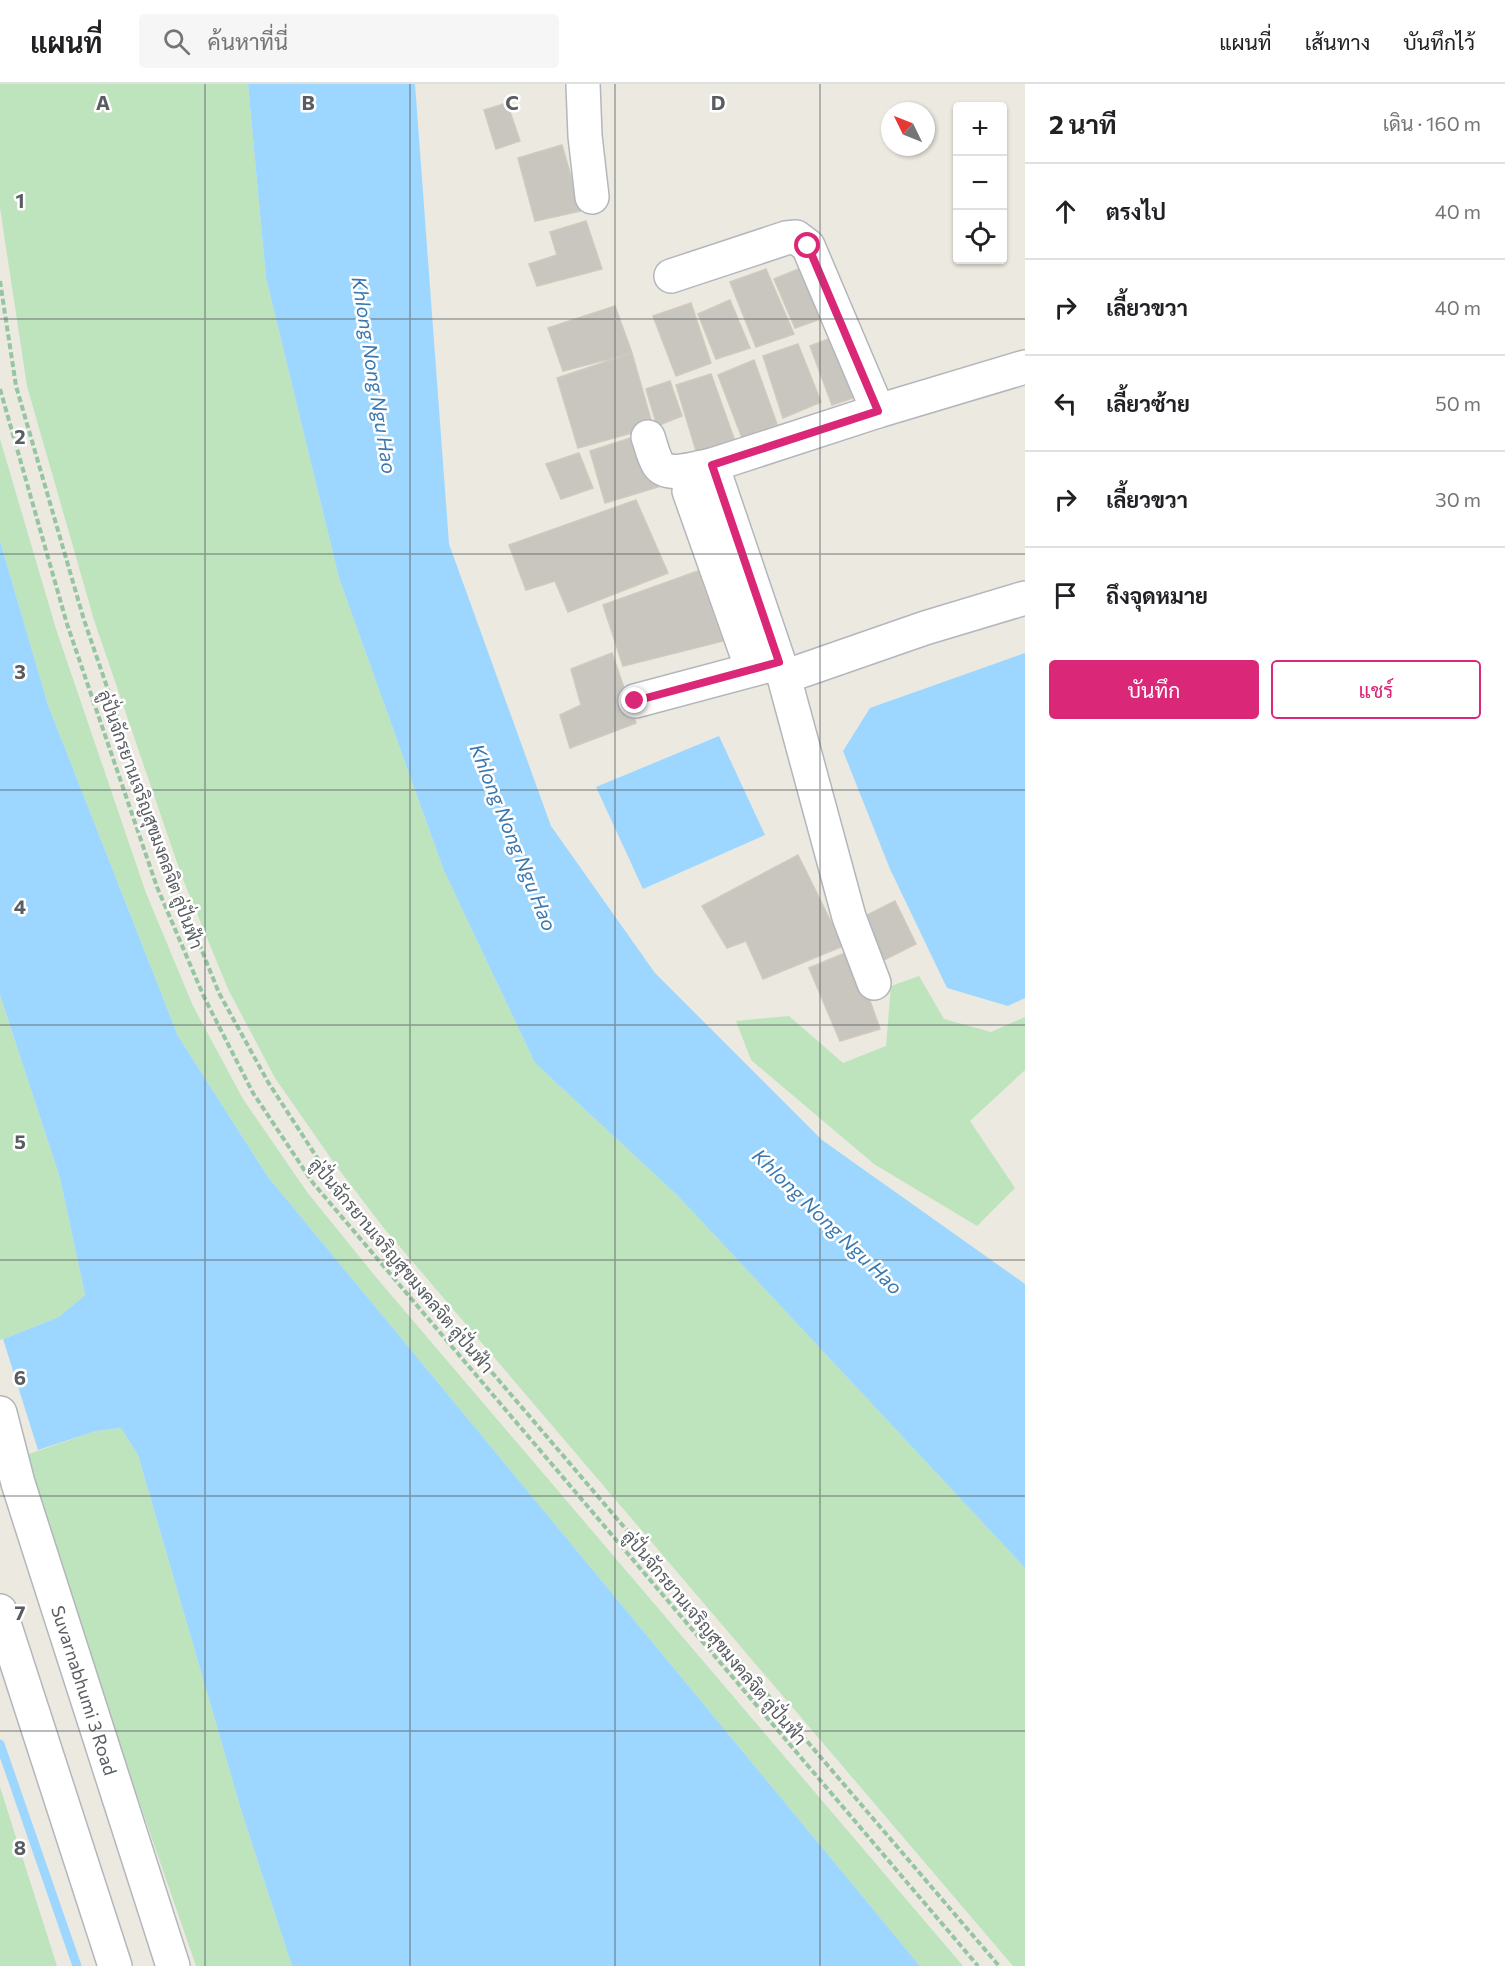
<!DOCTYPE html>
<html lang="th">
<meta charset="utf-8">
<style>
:root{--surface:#fff;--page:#f6f6f6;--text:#202124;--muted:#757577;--line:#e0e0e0;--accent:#db2777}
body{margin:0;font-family:Commissioner,Sarabun,sans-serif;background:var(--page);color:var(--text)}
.controls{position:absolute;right:18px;top:18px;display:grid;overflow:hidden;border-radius:6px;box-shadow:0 2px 4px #0004}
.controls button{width:54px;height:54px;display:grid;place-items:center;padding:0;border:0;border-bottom:2px solid var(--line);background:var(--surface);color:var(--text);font:30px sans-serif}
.compass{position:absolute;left:881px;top:18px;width:54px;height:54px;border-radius:50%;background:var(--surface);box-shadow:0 2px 4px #0004;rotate:313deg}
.stop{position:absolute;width:18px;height:18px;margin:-14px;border:4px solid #db2777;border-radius:50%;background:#fff}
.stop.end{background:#db2777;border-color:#fff;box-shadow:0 2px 6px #0008}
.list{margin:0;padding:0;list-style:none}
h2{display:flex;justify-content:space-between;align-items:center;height:78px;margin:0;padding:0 24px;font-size:26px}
h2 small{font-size:20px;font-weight:400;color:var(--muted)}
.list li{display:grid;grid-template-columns:39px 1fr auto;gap:18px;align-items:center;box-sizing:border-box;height:96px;padding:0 24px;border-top:2px solid var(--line)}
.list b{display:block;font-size:22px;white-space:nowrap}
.list em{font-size:20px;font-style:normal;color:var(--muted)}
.actions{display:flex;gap:12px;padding:18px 24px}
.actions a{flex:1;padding:14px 0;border:2px solid var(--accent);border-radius:6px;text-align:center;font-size:21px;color:var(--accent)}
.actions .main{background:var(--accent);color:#fff}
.icon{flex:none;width:33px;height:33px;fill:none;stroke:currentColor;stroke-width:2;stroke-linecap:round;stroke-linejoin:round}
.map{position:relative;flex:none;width:1025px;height:1882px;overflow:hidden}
header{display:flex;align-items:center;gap:36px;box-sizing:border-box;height:84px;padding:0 30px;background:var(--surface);border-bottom:2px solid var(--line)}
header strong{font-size:28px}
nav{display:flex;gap:33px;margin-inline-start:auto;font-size:21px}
.search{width:420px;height:54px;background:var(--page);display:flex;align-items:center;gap:15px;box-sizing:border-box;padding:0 21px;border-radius:6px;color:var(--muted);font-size:22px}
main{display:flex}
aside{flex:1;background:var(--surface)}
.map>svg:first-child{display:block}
</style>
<header>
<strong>แผนที่</strong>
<div class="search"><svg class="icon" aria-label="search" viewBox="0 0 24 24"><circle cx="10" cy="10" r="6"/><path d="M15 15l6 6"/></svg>ค้นหาที่นี่</div>
<nav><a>แผนที่</a><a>เส้นทาง</a><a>บันทึกไว้</a></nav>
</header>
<main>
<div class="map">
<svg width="1025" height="1882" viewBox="0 0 1025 1882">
<rect width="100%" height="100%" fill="#ece9e0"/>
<path fill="#bde4bc" d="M0 0H248L266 194 339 494 444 787 535 979 678 1112 1025 1484V1882H1013L383 1143 337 1083 275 994 228 905 182 793 94 536 27 302 0 124Z
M0 355 56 545 146 809 193 922 243 1015 307 1108 375 1192 963 1882H920L268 1093 178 952 48 621 0 457Z
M919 892 944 935 991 948 1025 933V986L970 1037 1015 1104 977 1142 874 1080 751 976 736 937 789 932 843 979 886 962 891 902Z
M0 911 60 1094 85 1211 59 1233 0 1256Z
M121 1344 138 1371 242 1729 292 1882H196L20 1373 96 1347Z
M0 1703 57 1882H0Z"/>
<path fill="#9dd7ff" d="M248 0H415L449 460 551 742 655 889 822 1056 1025 1200V1484L678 1112 535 979 444 787 339 494 266 194Z
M0 457 48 621 178 952 268 1093 920 1882H292L242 1729 138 1371 121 1344 96 1347 38 1366 3 1255 59 1233 85 1211 60 1094 0 911Z
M1025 569V914L1008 922 947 904 890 785 843 667 870 624Z
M719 652 765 751 643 805 596 703Z"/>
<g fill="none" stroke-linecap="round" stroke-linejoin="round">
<path stroke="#9dd7ff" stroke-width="9" d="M0 1660 77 1882"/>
</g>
<path fill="#c9c5bf" stroke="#d0cabe" stroke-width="1.5" d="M507 19 520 57 496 65 484 26Z
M562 61 581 127 535 137 518 74Z
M586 137 602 185 537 202 529 180 557 171 550 148Z
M801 184 823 234 795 244 774 195Z
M766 185 794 250 756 263 730 198Z
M730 216 750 264 716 275 698 230Z
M691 219 711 279 676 292 653 232Z
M615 222 632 269 563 287 548 244Z
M841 250 862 311 832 321 810 262Z
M798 260 821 318 783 334 763 272Z
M632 269 653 343 578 364 557 294Z
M754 276 777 340 742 354 718 291Z
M711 290 735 357 697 370 676 301Z
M670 297 682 332 657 342 646 305Z
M646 349 658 403 605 419 590 367Z
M579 369 593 404 561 415 546 380Z
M636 416 668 489 568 528 555 497 526 506 509 461Z
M698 487 723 557 623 582 603 521Z
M612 569 636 639 570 664 560 631 581 621 571 585Z
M798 771 843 862 763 895 746 857 727 864 702 822Z
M895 817 916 860 882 877 861 834Z
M852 866 880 945 840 957 809 884Z"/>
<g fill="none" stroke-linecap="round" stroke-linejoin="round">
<defs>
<g id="minor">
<path d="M583 0 585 52 592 113"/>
<path d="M671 192 786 154 796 153 808 162 878 327"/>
<path d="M648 353C651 361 653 372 658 380 668 395 698 383 712 381"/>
<path d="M689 407 752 585"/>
<path d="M784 593 925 544 1025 514"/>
<path d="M635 617 774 580"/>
<path d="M874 899 849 833 784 593 712 381 878 327 1025 283"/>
<path id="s1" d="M0 1329 18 1399 173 1882"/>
<path d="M0 1527 115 1882"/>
</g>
</defs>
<use href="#minor" stroke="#b3b6bb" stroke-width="36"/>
<path stroke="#95c5a2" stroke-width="4" stroke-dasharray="6 3" stroke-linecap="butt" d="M0 197 16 302 84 536 173 795 219 909 268 998 327 1089 396 1176 999 1882
M0 305 67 540 157 803 204 913 253 1009 313 1099 978 1882"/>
<use href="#minor" stroke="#fff" stroke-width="33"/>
</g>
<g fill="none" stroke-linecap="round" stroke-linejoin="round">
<path stroke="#db2777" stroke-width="8" d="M635 617 779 578 712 381 878 327 808 162"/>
</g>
<path fill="none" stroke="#595d61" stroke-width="1.5" stroke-opacity="0.55" d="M205 0V1882M410 0V1882M615 0V1882M820 0V1882M0 235H1025M0 470H1025M0 706H1025M0 941H1025M0 1176H1025M0 1412H1025M0 1647H1025"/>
<g text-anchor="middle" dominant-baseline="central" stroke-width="5" stroke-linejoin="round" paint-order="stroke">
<g font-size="18" fill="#595d61" stroke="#fff">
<text transform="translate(151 735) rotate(70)">ลู่ปั่นจักรยานเจริญสุขมงคลจิต ลู่ปั่นฟ้า</text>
<text transform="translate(402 1181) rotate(50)">ลู่ปั่นจักรยานเจริญสุขมงคลจิต ลู่ปั่นฟ้า</text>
<text transform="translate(715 1553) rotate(50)">ลู่ปั่นจักรยานเจริญสุขมงคลจิต ลู่ปั่นฟ้า</text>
<text stroke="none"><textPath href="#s1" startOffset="290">Suvarnabhumi 3 Road</textPath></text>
</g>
<g font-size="20" font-style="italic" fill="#3b78b0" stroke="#fff">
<text transform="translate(375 291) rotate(81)">Khlong Nong Ngu Hao</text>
<text transform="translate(514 753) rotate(68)">Khlong Nong Ngu Hao</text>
<text transform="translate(828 1137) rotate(44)">Khlong Nong Ngu Hao</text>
</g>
</g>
<g font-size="20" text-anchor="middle" font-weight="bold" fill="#595d61" stroke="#fff" stroke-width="5" stroke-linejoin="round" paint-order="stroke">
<text x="103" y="26">A</text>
<text x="308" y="26">B</text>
<text x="512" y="26">C</text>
<text x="718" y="26">D</text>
<text x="20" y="124">1</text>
<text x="20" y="360">2</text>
<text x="20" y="595">3</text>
<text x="20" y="830">4</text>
<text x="20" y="1065">5</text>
<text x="20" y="1301">6</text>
<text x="20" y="1536">7</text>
<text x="20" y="1771">8</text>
</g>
</svg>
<div class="controls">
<button>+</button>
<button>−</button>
<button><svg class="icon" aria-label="locate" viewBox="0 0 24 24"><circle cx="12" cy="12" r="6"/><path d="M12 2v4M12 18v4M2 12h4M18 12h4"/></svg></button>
</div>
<svg class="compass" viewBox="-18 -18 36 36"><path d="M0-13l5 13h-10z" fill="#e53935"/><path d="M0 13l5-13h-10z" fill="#757577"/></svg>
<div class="stop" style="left:808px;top:162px"></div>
<div class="stop end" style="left:635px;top:617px"></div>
</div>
<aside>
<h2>2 นาที<small>เดิน · 160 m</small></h2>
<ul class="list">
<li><svg class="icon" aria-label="ahead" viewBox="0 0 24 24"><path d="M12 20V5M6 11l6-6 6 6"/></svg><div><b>ตรงไป</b></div><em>40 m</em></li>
<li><svg class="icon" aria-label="right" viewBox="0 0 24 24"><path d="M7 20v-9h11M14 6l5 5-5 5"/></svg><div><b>เลี้ยวขวา</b></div><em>40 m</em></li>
<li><svg class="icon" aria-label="left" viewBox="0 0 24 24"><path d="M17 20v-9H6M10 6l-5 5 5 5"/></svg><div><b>เลี้ยวซ้าย</b></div><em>50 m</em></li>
<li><svg class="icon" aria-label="right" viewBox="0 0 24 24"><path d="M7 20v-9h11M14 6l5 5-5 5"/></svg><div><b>เลี้ยวขวา</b></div><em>30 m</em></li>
<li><svg class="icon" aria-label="arrive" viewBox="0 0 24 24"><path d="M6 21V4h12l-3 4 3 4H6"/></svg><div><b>ถึงจุดหมาย</b></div></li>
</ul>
<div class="actions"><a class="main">บันทึก</a><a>แชร์</a></div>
</aside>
</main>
